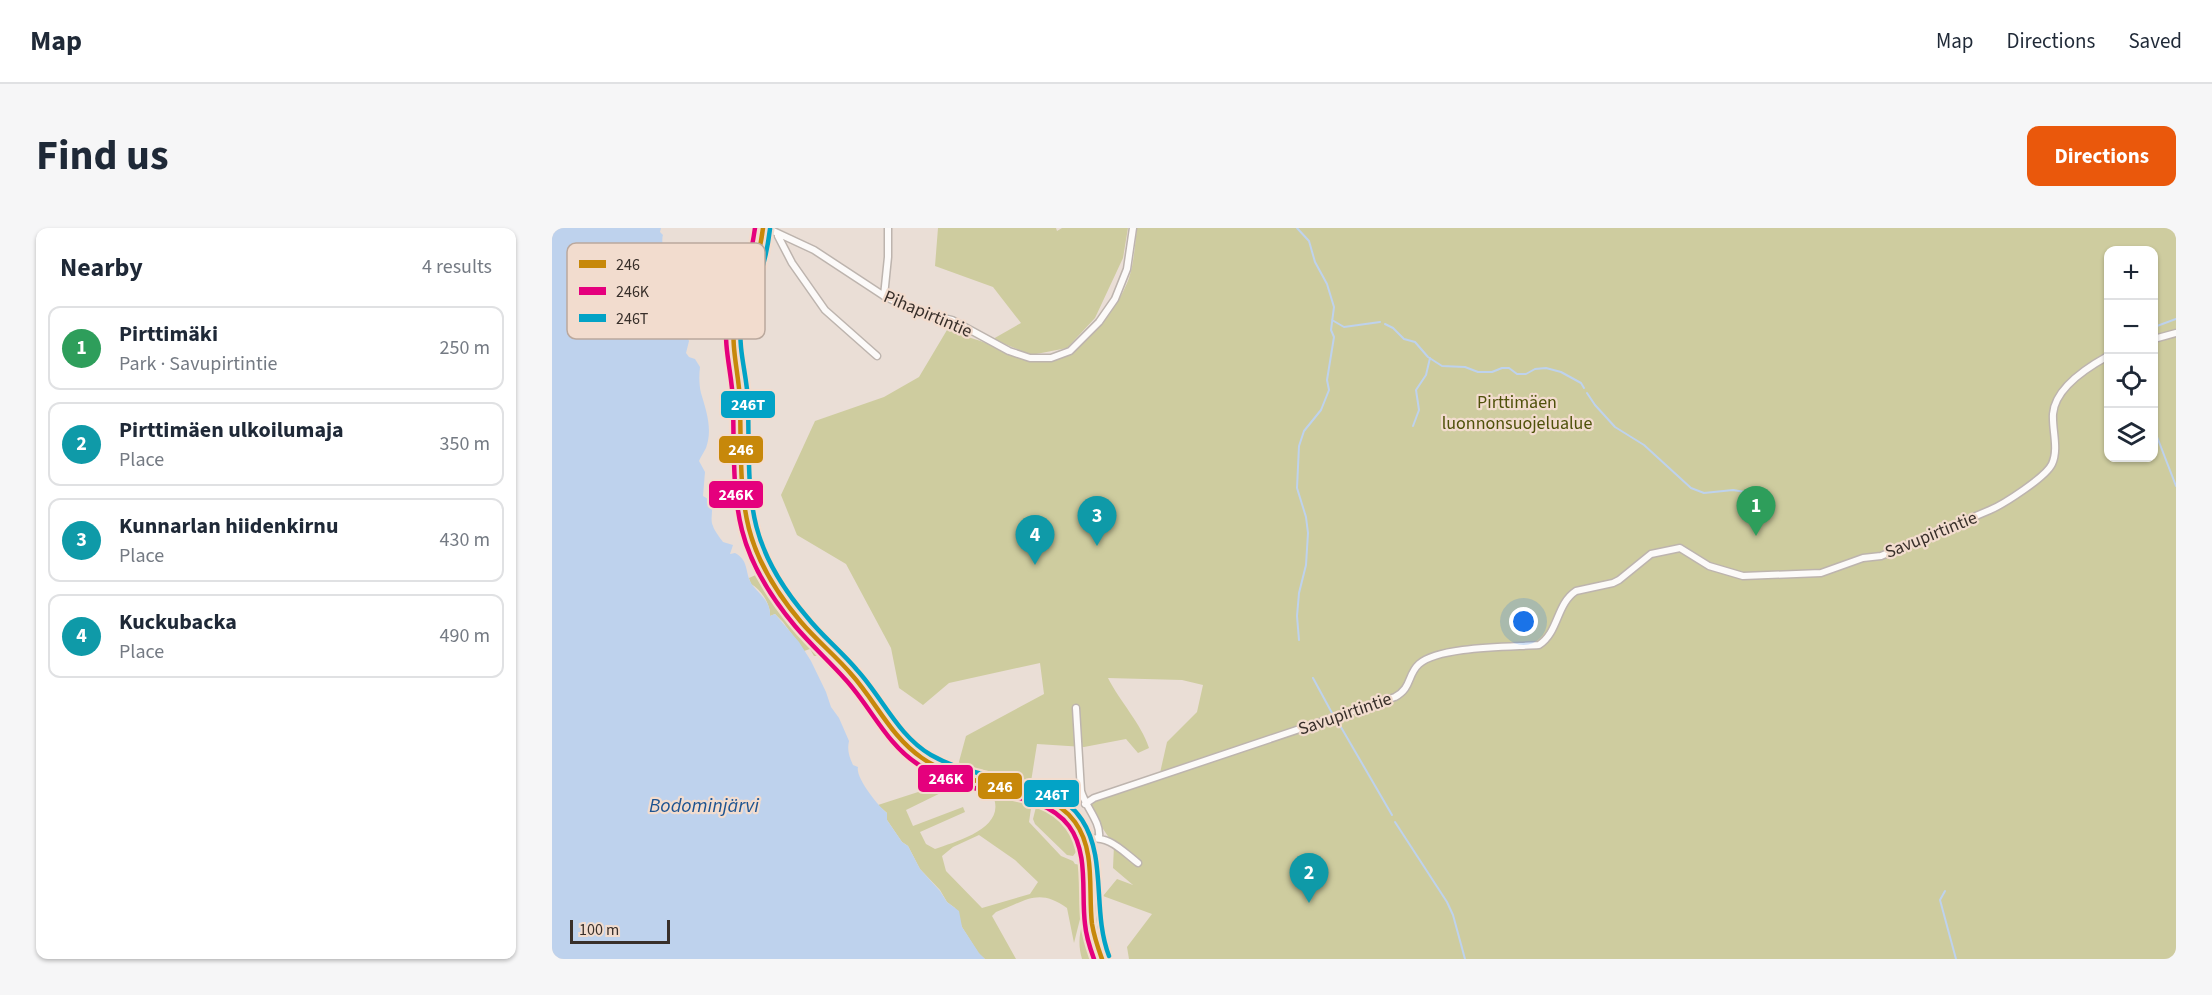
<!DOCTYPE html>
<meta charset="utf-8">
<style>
:root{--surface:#fff;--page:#f6f6f7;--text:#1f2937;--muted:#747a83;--line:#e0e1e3;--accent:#ea580c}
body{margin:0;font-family:"Source Sans 3",sans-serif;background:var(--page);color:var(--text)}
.controls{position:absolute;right:18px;top:18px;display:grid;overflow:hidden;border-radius:12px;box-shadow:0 2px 4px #0004}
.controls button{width:54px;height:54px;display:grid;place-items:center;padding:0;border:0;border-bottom:2px solid var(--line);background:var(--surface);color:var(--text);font:30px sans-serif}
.scale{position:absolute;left:18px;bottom:15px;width:100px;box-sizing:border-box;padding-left:6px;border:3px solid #382f2a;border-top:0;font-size:16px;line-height:21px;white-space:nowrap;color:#382f2a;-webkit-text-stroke:4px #f2dcce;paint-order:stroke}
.you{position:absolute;left:972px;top:394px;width:21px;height:21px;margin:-15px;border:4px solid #fff;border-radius:50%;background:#1a73e8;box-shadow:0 0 0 9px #1a73e833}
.badge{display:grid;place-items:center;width:39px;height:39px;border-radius:50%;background:var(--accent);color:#fff;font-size:20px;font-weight:700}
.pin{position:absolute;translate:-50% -50px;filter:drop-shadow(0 2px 3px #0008)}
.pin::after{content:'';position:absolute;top:32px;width:21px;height:18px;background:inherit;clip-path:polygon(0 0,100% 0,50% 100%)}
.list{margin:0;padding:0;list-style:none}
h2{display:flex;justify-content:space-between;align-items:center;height:78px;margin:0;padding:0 24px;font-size:26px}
h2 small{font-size:20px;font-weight:400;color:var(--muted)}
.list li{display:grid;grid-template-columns:39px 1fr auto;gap:18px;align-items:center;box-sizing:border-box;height:84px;margin:0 12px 12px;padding:0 12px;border:2px solid var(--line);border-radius:12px}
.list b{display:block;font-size:22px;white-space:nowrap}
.list p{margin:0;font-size:20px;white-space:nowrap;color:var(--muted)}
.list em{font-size:20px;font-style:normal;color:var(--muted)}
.icon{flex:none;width:33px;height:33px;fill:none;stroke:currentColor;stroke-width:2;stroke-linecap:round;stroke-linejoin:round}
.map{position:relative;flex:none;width:1624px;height:731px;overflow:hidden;border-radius:12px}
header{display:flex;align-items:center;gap:36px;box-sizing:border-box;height:84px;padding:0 30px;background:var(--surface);border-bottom:2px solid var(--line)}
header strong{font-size:28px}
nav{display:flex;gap:33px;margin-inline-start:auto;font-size:21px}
.intro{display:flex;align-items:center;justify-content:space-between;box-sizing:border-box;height:144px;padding:0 36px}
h1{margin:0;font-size:42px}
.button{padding:15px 27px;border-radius:12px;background:var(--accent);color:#fff;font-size:21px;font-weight:700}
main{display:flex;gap:36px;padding:0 36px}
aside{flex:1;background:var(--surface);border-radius:12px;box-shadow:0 2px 4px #0004}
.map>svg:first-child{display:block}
</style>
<header>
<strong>Map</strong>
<nav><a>Map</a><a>Directions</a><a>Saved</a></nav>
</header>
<div class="intro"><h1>Find us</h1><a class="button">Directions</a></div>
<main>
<aside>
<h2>Nearby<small>4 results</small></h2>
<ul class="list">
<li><span class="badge" style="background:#2e9e5b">1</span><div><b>Pirttimäki</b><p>Park · Savupirtintie</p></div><em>250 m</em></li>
<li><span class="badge" style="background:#0f9aa8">2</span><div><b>Pirttimäen ulkoilumaja</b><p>Place</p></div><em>350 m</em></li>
<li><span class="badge" style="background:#0f9aa8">3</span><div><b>Kunnarlan hiidenkirnu</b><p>Place</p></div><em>430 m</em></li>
<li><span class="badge" style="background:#0f9aa8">4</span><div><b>Kuckubacka</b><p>Place</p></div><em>490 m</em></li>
</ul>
</aside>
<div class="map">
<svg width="1624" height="731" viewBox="0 0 1624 731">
<rect width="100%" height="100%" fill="#eaded6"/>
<path fill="#cecc9f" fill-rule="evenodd" d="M386 0H504L505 3 510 0H576L571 30 543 90 515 120 479 127 441 111 469 95 441 59 383 38Z
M585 0H1624V731H577L575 719 600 686 551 668 565 651 581 657 561 640 562 617 532 573 608 545 615 514 645 484 651 457 630 452 556 450C568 474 589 495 597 520L586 525 574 511 532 519 485 516 478 560 405 541 414 508 492 466 488 435 397 455 371 477 347 460 339 420 294 336 245 307 229 267 263 193 332 169 367 149 395 102C409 107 424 111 439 117 450 122 465 131 477 133 522 139 563 88 577 50 582 35 583 16 585 0ZM1556 22H1602V230H1556Z
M193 310C211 355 240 391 271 428H262L258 421 252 423 231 394 223 386 218 388C219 377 209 361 199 356L197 350 206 346 190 316Z
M397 554 403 558 354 582 361 598 411 579 413 584 368 604 374 616 383 621C405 613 455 600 441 568L480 574 477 594 509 628 521 633 523 636 529 637 528 691 522 715 515 680C486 659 474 673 444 684L440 688 464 731H433L427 726 410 699 403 680 395 674 388 662 368 641 356 618 350 614 335 592V585L326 577ZM427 607 463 632 486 654 478 666 430 680 394 643 390 628 401 619Z
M485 575C507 585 524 600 527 624H524L521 628 515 627 483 596 481 591Z
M536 692 547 731H530C526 717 527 707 531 693Z"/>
<path fill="#bed2ed" d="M0 0H109L108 4 111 7C109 12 112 31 113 39H115L113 57 114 69 123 82 131 88C127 98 134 104 137 113L134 125 137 129 143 131 148 139C147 147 147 157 149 165 154 182 161 201 154 220 152 224 149 228 147 233L153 244 151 268C167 276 156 287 161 298 162 302 168 310 171 314L181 317 178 326 183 325C196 332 193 341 198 353 204 365 219 371 218 388L223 386 247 414 259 433 274 464 279 479 287 490 297 513C295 522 297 528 301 537L306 539C303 549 326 578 335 585V592L350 614 356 618 368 641 388 663 395 674 407 683 410 699 427 725 433 731H0Z"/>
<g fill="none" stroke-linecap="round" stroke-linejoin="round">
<path stroke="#bed2ed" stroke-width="2" d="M745 0 757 13 763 34 775 56 782 79 779 102 782 109 775 152 777 162 769 182 752 203 747 218 745 260 754 289 756 305 754 337 747 365 745 388 747 412
M780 92 792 99 828 94
M833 96 841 100 852 111 863 114 876 129 890 138 913 139 926 144H940L950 140H957L965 146H974L983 141 994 140 1009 144 1029 155 1032 160
M1602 105 1605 98 1624 91
M1602 153V162
M1035 165 1043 177 1063 199 1092 217 1139 260 1152 265 1181 262 1193 264 1222 281
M861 198 867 182 864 162 874 147 878 130
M1602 201 1624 258
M761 450 780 485
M786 494 840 587
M843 594 895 674 901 687 913 731
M1393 663 1388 672 1404 731"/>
<defs>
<path id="street" d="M211 2H219L262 22 332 68 363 83 400 92 457 123 478 130H499L518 123 547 94 563 71 575 41 581 0
M226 8 240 35 273 82 325 128
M332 68 336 29V0
M1602 111 1624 105
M524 480 529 563C533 578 549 594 547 609
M533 576 542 570 843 469C860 460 855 447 867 436 887 418 959 419 987 417 1007 404 1004 376 1024 363L1061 355 1067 352 1099 326 1128 320 1157 338 1191 348 1269 345 1311 330 1329 328 1438 282C1452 276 1494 249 1500 236 1507 221 1500 202 1501 186 1503 160 1536 139 1556 128
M532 611C557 607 567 620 586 635"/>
<path id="secondary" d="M211 0C209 17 205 33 199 48 192 64 184 78 182 95 178 121 188 147 188 172 189 216 185 267 198 309 208 339 229 370 249 394 265 413 284 429 300 447 325 474 339 510 370 530 391 543 415 551 438 556 470 563 502 566 523 594 542 620 537 660 540 691 541 705 545 718 550 731"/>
</defs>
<use href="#street" stroke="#bdb4ae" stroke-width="9"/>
<use href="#secondary" stroke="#bdb4ae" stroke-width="11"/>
<use href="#street" stroke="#fcfaf9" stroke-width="6"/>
<use href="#secondary" stroke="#f7f2f0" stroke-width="8"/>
<defs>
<path id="bus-1" d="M211 0C209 17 205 33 199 48 193 63 185 76 183 91 178 118 187 145 188 173 190 268 183 316 249 394 265 413 284 428 300 447 324 474 339 509 370 530 387 542 409 549 429 554 462 562 501 564 523 594 544 623 536 663 540 696 542 708 546 720 550 731"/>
<path id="bus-2" d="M203 0C201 15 198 30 192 44 186 60 178 74 175 91 171 119 180 145 181 173 183 270 176 318 243 398 259 417 277 433 293 451 319 479 334 516 367 537 385 548 406 556 426 561 457 569 496 570 517 598 537 625 529 665 533 696 534 708 538 720 542 731"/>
<path id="bus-3" d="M218 1C216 17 213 34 207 49 200 65 192 79 189 96 186 122 195 147 196 173 198 266 190 313 255 389 270 408 289 423 305 442 330 469 346 508 379 527 395 536 412 542 430 546 465 555 508 558 530 592 555 630 540 684 557 728"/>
</defs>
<use href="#bus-1" stroke="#f2dcce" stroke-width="9"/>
<use href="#bus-2" stroke="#f2dcce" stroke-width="9"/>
<use href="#bus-3" stroke="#f2dcce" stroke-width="9"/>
<use href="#bus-1" stroke="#c7880a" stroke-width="4.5"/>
<use href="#bus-2" stroke="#e5007d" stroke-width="4.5"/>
<use href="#bus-3" stroke="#03a3c6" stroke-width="4.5"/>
</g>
<g text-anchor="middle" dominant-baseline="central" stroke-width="4.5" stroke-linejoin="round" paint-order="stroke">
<g font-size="18" fill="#382f2a" stroke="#f2dcce">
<text transform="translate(376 86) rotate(23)">Pihapirtintie</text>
<text transform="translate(1379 307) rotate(-22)">Savupirtintie</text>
<text transform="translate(793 486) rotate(-19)">Savupirtintie</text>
</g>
<g font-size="18" fill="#4f510a" stroke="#f2dcce">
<text x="965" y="174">Pirttimäen<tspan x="965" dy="21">luonnonsuojelualue</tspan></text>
</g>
<g font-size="20" font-style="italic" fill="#1c5391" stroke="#f2dcce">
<text x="152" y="578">Bodominjärvi</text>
</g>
</g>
<rect x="15" y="15" width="198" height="96" rx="9" fill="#f2dcce" stroke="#baa89d" stroke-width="1.5"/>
<rect x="27" y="32" width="27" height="8" fill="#c7880a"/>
<rect x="27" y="59" width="27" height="8" fill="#e5007d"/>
<rect x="27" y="86" width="27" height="8" fill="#03a3c6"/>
<g font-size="16" fill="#382f2a">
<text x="64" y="42">246</text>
<text x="64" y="69">246K</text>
<text x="64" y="96">246T</text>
</g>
<g stroke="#f2dcce" stroke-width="2">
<rect x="168" y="162" width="56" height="29" rx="6" fill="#03a3c6"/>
<rect x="166" y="207" width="46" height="29" rx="6" fill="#c7880a"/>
<rect x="156" y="252" width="56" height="29" rx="6" fill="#e5007d"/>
<rect x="365" y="536" width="57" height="29" rx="6" fill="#e5007d"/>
<rect x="425" y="544" width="46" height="28" rx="6" fill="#c7880a"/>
<rect x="471" y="551" width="57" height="29" rx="6" fill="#03a3c6"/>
</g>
<g font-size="16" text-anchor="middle" font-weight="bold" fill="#fff">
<text x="196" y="182">246T</text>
<text x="189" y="227">246</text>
<text x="184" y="272">246K</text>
<text x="394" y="556">246K</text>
<text x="448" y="564">246</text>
<text x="500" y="572">246T</text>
</g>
</svg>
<div class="controls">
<button>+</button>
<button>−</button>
<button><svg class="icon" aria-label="locate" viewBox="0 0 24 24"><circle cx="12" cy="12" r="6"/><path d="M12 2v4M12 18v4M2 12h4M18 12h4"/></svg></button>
<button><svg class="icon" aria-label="layers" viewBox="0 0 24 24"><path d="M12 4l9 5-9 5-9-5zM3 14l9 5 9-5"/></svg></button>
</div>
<div class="scale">100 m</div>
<div class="you"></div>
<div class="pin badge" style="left:1204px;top:308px;background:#2e9e5b">1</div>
<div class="pin badge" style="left:757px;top:675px;background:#0f9aa8">2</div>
<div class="pin badge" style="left:545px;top:318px;background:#0f9aa8">3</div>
<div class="pin badge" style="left:483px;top:337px;background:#0f9aa8">4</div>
</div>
</main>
